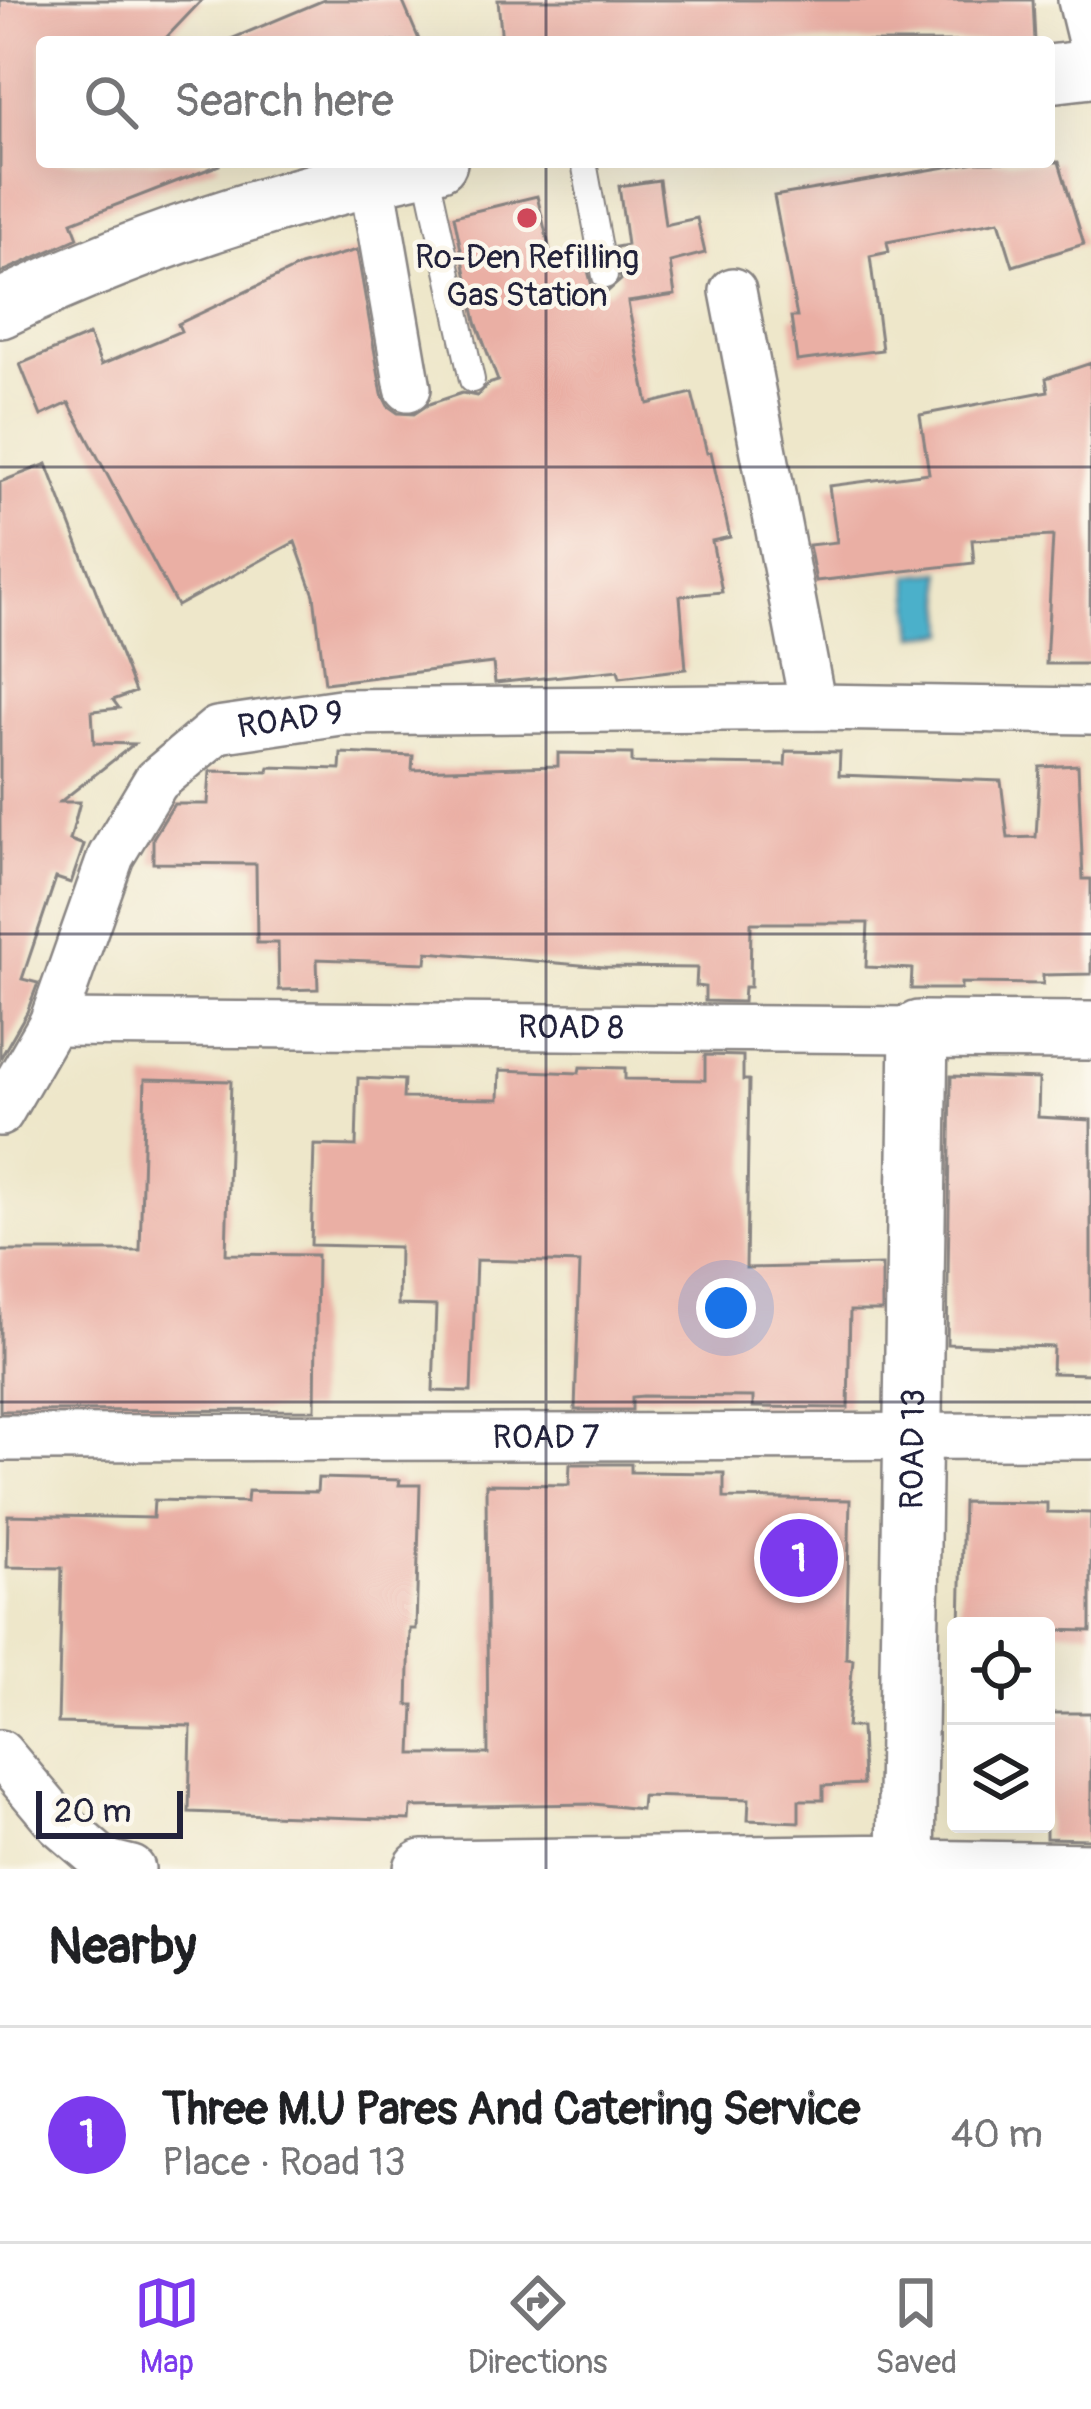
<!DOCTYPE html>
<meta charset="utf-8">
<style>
:root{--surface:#fff;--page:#f2f2f2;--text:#202124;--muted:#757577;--line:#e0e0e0;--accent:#7c3aed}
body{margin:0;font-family:Pangolin,sans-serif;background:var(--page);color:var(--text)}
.controls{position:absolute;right:36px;bottom:36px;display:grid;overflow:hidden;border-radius:12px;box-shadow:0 12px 48px #0002}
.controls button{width:108px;height:108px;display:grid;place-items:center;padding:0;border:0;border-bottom:3px solid var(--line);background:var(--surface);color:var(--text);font:60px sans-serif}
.scale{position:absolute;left:36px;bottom:30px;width:147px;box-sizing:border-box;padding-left:12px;border:6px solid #22223b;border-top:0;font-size:33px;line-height:42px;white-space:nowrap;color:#22223b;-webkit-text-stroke:9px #fbf7ec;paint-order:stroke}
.you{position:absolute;left:726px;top:1308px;width:42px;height:42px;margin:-30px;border:9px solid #fff;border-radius:50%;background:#1a73e8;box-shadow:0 0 0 18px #1a73e833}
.badge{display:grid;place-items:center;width:78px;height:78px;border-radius:50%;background:var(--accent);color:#fff;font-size:39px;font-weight:700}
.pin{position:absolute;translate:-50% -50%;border:6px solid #fff;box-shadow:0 3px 12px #0006}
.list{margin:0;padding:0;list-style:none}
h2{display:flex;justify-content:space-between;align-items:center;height:156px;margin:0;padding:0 48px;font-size:51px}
h2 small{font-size:39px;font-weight:400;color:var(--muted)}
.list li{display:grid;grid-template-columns:78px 1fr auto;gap:36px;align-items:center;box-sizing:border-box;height:216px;padding:0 48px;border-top:3px solid var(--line)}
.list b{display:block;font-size:45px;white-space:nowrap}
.list p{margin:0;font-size:39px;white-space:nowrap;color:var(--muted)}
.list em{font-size:39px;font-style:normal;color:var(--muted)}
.icon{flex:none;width:66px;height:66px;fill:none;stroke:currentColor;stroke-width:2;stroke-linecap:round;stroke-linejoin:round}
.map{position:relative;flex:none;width:1091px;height:1869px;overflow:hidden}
.search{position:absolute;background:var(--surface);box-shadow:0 12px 48px #0002;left:36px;right:36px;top:36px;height:132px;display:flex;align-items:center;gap:30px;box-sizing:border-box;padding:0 42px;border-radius:12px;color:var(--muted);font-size:45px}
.sheet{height:372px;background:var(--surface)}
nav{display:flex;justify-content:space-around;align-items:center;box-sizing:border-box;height:168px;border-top:3px solid var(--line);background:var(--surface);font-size:33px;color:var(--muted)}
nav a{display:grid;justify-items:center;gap:6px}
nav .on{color:var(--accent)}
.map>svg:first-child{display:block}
</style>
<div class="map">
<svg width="1091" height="1869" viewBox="0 0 1091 1869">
<rect width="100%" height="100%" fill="#fbf7ec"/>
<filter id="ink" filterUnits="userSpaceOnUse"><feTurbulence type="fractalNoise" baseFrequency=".00833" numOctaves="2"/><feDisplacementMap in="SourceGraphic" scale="24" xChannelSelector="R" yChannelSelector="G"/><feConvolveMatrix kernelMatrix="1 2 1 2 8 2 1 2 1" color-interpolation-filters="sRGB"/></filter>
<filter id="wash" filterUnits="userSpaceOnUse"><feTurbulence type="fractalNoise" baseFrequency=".004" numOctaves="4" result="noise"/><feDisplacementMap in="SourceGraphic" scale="48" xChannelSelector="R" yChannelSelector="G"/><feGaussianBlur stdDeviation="2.7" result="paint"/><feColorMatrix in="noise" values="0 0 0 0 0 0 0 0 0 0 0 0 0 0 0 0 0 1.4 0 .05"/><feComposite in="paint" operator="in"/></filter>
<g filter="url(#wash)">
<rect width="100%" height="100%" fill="#eee7ca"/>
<path fill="#4bb0ca" stroke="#366982" stroke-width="3" d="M942 572 948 633 915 636 909 575Z"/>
<g id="blocks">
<path fill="#eaafa4" d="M0 0H202L162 42H42V162H218L219 165 72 222 78 238 0 273Z
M324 0H402L420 42H224Z
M498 0H1033L1035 42H502Z
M976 162H1059L1084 244 1013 266 999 221 887 242 889 252 870 256 882 350 797 361 791 317H797L774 196Z
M659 180 665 225 697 218 705 253 670 262 675 295 628 302 630 314 648 404 692 393 707 453 711 452 730 537 712 541 722 592 680 596 686 669 620 677 618 670 495 683 493 663 325 683 314 595 295 542 177 606 69 403 41 416 20 364 89 335 101 365 181 331 178 324 300 266 357 250 382 394 388 406 398 413 414 414 429 404 462 393 477 396 488 384 498 381 476 322 454 216 537 196 553 263 584 255 592 286 607 292 621 280 616 247 627 245 619 186Z
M1091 363 1090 664H1046L1053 536 972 540 974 563 816 581 809 545 837 542 829 486 929 473 920 415 1048 391 1046 378Z
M47 464 135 692 113 700 119 708 92 711 94 743 134 744 60 802H80L70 840 84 845 71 883 56 878 22 979 38 983 27 1012 0 1059V482Z
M786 751 840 752 839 775 1001 781 1008 838 1036 837 1040 767 1078 765 1083 879H1091V974L1043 975V984L961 983V989H911L912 969 866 967 868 923H751L750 987H744L743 1002 705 1001V987L696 986 697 968 604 967 427 952 426 963 317 959 318 989 279 990 278 943H257L256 864 153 863V838L174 804H208L210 771 268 772 269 767 340 769 341 753 413 756 412 770 558 766V753L632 754V763L785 765Z
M705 1055 743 1056V1080H749L746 1268 882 1265V1311H850L848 1408 753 1407V1397L643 1396 632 1397V1410H575L580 1263 476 1260 471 1392 433 1391 436 1306 398 1305 399 1247 311 1245 314 1145 356 1146 358 1078 404 1080 403 1098 499 1099 500 1070 579 1073 580 1067 625 1068V1079L705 1080Z
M951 1076 1039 1079 1038 1117 1091 1120V1374L1052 1373 1053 1347 947 1344Z
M145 1079 231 1081 226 1254 317 1255 315 1410 0 1411V1251H140Z
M570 1464H631V1472L724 1473V1498L850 1500 846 1658 853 1659 847 1727H861L863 1784 823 1786V1800H799V1822L748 1820 749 1799 642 1796 641 1809 594 1804 411 1807 410 1820 189 1812 191 1726 58 1723 62 1568 7 1567 8 1515 153 1518 154 1500 247 1502 248 1491 317 1492 318 1478 400 1480 399 1485H420L416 1629H410L408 1705H414L412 1754H488L486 1484 569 1485Z
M963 1502 1047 1503V1512L1091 1513V1631L1046 1630V1626H960Z
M1046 1713H1091V1839L1046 1838Z"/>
</g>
</g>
<g filter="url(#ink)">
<use href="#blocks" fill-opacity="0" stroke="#888482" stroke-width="3"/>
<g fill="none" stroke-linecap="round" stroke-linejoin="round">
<defs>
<path id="service" d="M584 162 605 276
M425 165 472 380"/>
<g id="minor">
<path d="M1081 0 1091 41"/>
<path d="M371 175 408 388"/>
<path d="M733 291 813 707"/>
<path id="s1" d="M52 1023 919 1030"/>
<path id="s2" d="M0 1113 52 1023 111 856 156 781 217 730 340 712 813 707 1091 711"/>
<path id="s3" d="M0 1438 1091 1436"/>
<path d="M0 1753 59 1823 104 1862 132 1869"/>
<path d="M906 1869V1863L1091 1866"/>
</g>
<g id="tertiary">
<path d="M1049 74 1091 69"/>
<path d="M0 309C140 241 287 195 438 162"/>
<path id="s4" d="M423 1869 906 1863 919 1030 1091 1031"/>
</g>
</defs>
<use href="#service" stroke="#888482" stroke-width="28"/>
<use href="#minor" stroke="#888482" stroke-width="50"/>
<use href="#tertiary" stroke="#888482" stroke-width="62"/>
<use href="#service" stroke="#fff" stroke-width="24"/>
<use href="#minor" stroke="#fff" stroke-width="45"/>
<use href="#tertiary" stroke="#fff" stroke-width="57"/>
</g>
</g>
<path fill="none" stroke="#22223b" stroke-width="3" stroke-opacity="0.55" d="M546 0V42M546 162V1869M0 467H1091M0 934H1091M0 1402H1091"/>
<circle fill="#d1495b" stroke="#fbf7ec" stroke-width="4.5" cx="527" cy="218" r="12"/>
<g text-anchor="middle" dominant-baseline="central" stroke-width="9" stroke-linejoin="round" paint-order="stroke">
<g font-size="33" fill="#22223b" stroke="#fbf7ec">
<text x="527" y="257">Ro-Den Refilling<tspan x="527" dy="38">Gas Station</tspan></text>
</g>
<g font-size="33" fill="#22223b" stroke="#fbf7ec">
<text stroke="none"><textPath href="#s2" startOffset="522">ROAD 9</textPath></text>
<text stroke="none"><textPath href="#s1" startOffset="519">ROAD 8</textPath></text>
<text stroke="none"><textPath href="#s3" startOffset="546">ROAD 7</textPath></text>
<text stroke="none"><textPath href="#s4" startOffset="897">ROAD 13</textPath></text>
</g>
</g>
</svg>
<div class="controls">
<button><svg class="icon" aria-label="locate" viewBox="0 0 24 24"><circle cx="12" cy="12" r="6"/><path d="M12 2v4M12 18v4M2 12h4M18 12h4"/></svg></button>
<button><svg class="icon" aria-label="layers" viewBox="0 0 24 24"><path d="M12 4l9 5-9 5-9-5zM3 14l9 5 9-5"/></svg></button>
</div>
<div class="scale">20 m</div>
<div class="you"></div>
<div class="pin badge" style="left:799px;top:1558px">1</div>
<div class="search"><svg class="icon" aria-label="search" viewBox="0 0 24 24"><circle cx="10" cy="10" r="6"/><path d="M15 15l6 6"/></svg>Search here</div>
</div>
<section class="sheet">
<h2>Nearby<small></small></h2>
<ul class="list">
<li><span class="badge">1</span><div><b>Three M.U Pares And Catering Service</b><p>Place · Road 13</p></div><em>40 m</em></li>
</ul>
</section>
<nav>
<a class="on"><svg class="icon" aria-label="map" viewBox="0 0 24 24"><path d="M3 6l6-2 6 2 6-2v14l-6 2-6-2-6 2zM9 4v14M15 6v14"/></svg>Map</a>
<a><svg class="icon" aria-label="directions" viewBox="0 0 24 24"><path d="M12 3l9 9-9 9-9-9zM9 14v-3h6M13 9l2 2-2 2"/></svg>Directions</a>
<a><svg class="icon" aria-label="saved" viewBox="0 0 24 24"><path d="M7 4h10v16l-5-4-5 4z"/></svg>Saved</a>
</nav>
